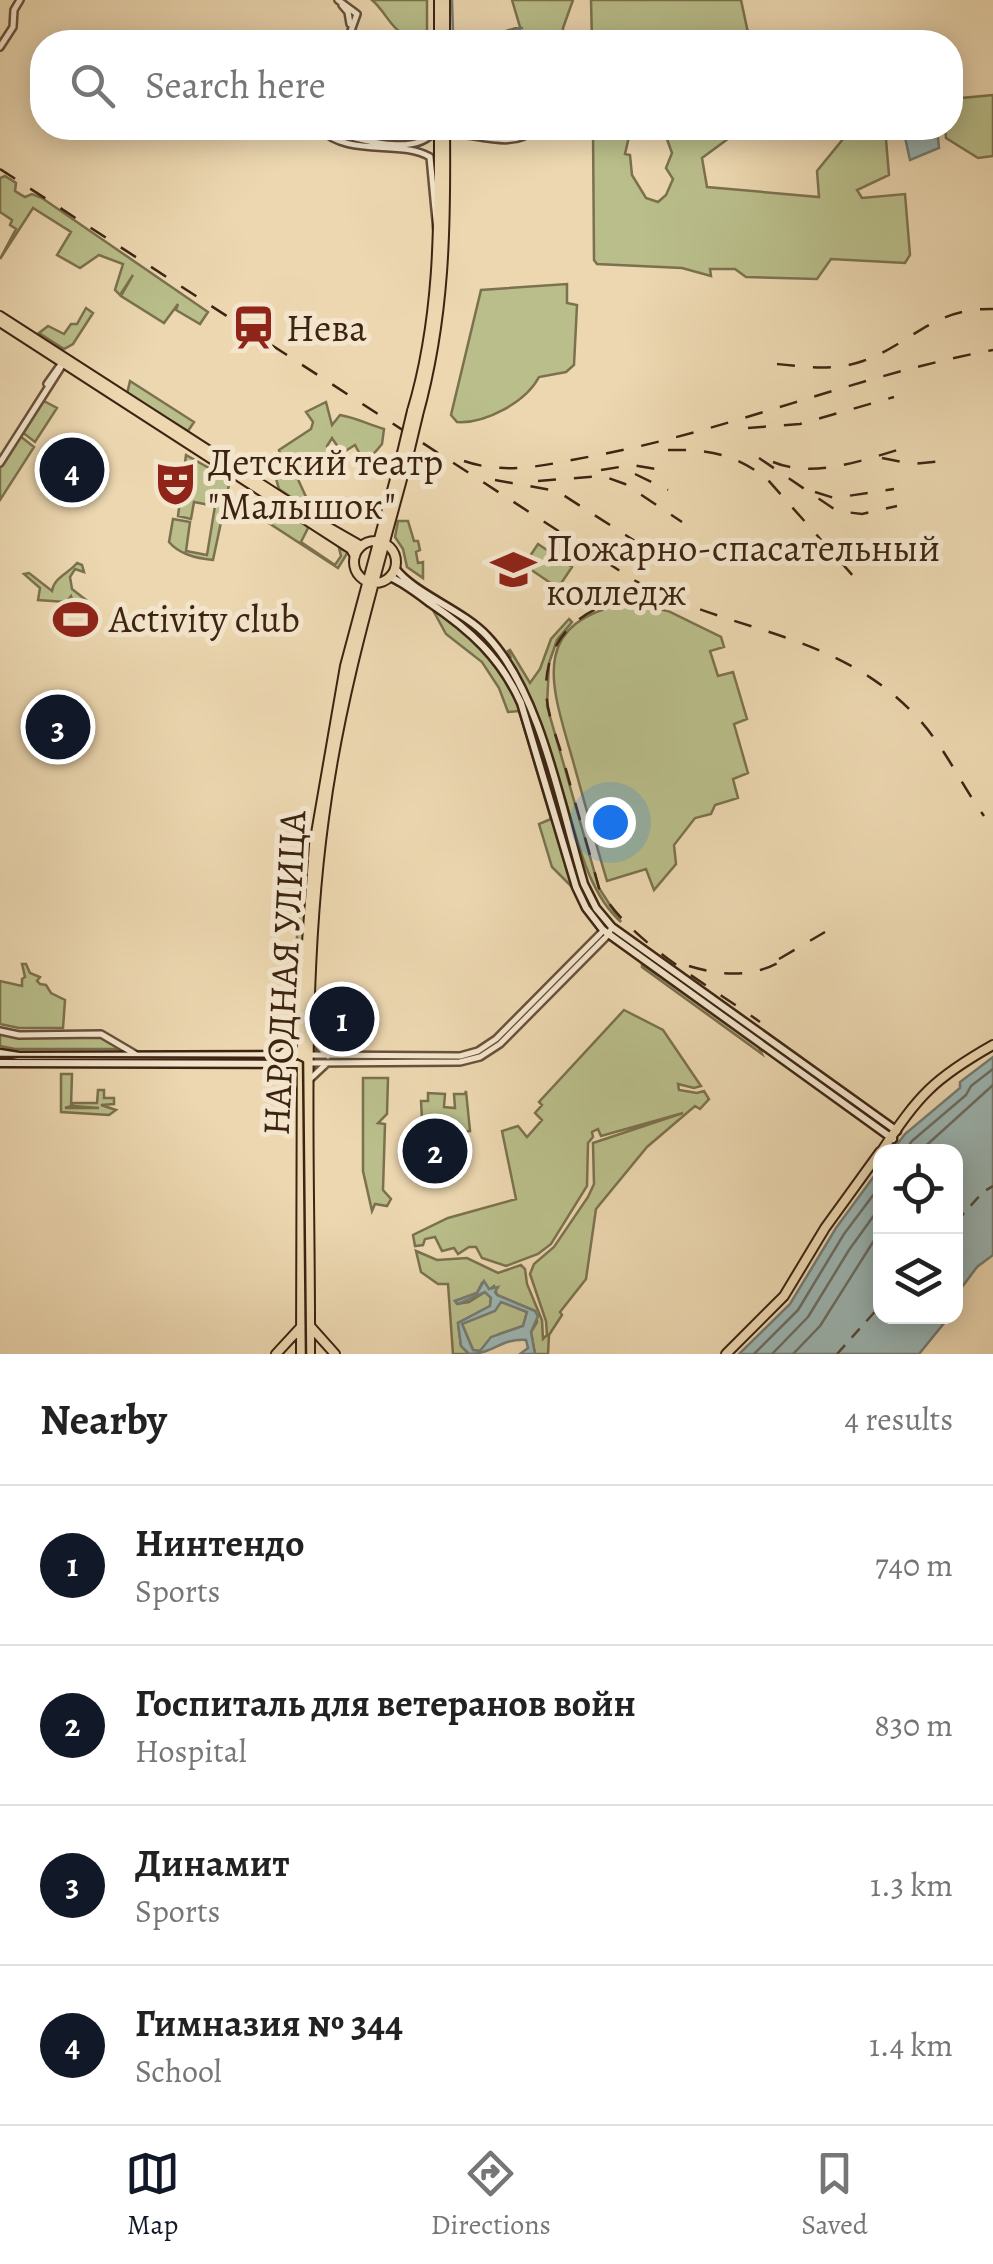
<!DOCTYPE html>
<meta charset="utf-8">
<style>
:root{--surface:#fff;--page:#f2f2f2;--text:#222;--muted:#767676;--line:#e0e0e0;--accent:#111827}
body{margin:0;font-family:Alegreya,serif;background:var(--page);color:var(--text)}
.controls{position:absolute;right:30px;bottom:30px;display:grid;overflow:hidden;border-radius:20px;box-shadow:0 5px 25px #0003}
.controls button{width:90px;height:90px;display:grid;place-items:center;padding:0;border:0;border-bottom:2px solid var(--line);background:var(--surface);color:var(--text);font:50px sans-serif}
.you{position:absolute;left:610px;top:822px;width:35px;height:35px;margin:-25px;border:8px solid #fff;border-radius:50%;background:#1a73e8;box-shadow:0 0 0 15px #1a73e833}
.badge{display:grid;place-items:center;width:65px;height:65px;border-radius:50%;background:var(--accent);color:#fff;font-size:32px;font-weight:700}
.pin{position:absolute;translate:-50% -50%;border:5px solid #fff;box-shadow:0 2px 10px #0006}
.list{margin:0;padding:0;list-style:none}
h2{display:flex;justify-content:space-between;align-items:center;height:130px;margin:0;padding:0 40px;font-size:42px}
h2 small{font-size:32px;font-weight:400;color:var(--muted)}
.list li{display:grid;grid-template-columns:65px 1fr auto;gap:30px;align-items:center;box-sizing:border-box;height:160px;padding:0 40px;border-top:2px solid var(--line)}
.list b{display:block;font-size:38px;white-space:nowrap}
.list p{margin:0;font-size:32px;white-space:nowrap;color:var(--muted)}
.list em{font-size:32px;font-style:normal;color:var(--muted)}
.icon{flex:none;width:55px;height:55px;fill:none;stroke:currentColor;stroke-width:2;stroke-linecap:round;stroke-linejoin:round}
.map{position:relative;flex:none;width:993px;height:1354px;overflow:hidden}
.search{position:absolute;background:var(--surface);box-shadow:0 5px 25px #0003;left:30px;right:30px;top:30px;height:110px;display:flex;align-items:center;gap:25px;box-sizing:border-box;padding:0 35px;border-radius:40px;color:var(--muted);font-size:38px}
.sheet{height:770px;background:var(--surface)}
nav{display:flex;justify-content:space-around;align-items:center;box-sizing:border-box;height:140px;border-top:2px solid var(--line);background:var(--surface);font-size:28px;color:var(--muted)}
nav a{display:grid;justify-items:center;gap:5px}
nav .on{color:var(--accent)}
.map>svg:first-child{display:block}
</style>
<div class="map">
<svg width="993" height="1354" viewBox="0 0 993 1354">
<rect width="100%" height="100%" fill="#ecd7b0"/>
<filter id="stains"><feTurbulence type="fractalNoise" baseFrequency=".002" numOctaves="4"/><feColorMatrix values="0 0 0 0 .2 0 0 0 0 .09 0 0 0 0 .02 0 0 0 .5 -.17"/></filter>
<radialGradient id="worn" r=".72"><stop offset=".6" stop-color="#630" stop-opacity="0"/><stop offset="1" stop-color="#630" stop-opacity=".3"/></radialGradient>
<path fill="#b9be8a" stroke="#7b714e" stroke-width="2.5" d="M372 0H427V33C394 45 391 16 372 0Z
M512 0H573L563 28V42H467L520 27Z
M591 0H741L750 42H592Z
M993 95V156L978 158 946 138 945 128H950L951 99Z
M593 128H631L625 154 630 155 632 175 646 198 658 202 666 195 673 179 666 168 672 153 663 128H737L729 138 702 158 707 187 819 197 817 171 843 139V128H885L889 175 857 190 862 198 905 194 910 255 905 263 831 259 817 279 746 277 735 269H710L711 276 682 268 597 264 594 260Z
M5 176 16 183 15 191 25 197 32 194 42 198 208 312 200 324 176 310 178 304 164 323 121 296 133 275 120 295 115 290 123 264 99 255 80 268 57 255 71 232 33 208 0 259 16 229 10 225 12 220 0 212V178Z
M567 284V303L577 305 574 365 566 372 539 377C526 402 485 424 457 422L451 415 481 290Z
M86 308 93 313 73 344 64 349 39 333 48 326 64 334 71 324H77Z
M130 381 194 422 188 431 127 394Z
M42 400 57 408 35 442 22 432Z
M326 402 332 425 340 415C357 418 367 424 384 429L382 444 365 464 355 445 342 453 332 438 327 446 329 458 314 476 306 470 296 475 307 499 298 502 279 489 273 468 281 457 279 450 311 429 313 422 306 412Z
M20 436 34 447 0 500V466Z
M186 455 230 480 213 560C195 558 179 554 169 542L173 519 190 522 186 551 207 555 215 506 194 502 191 519 178 516Z
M242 502 268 519 283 511 306 525 308 528 301 542 335 565 341 556 339 548 348 552 338 568 238 503Z
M398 521H408L414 541H418L420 550 416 552 418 563 423 562V578L407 567 403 549 395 537Z
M538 544 572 567 558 588 524 565Z
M77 563 82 565 84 572 75 569 70 577 72 589 86 600 85 603H73L71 596 66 602 38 600 40 588 24 574 29 573 52 591C54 577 68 574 77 563Z
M417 590C443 606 472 621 492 645 544 707 549 795 577 869 583 886 593 902 601 918L598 920C547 842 554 736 499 660 478 631 446 611 417 590Z
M628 603 668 611 721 637 724 647 710 651 718 676 733 672 747 719 734 724 748 773 733 779 738 798 715 805 711 814 695 818 674 845 676 864 654 890 646 869 607 881C595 841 584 801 573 761 552 687 526 623 628 603Z
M437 611C472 636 502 664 519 705L572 887 552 867 539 824 551 819 519 711 508 712 499 688 482 662 446 634 434 612Z
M569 619 572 622 557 640 549 663 547 706 599 888 621 922C583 888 576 827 559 781 543 738 530 693 505 653L511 658 508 651 510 650 530 683 540 669 551 639Z
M307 841 312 842 300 1004C288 982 304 872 307 841Z
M22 964H26L30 973 40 977 37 981 40 984 46 985 51 993 65 1000 63 1028H19L0 1024V981L22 986V979L25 977Z
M642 964 758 1045 762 1054 642 967Z
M624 1010 663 1030 701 1086 694 1088 678 1084 679 1090 697 1093 704 1091 709 1099 700 1109 695 1106 647 1147 596 1209 586 1279 560 1312 562 1315 549 1335 548 1354H535L531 1332 537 1322 535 1311 497 1295 494 1286 489 1290 482 1283 477 1293 455 1301 457 1304 469 1302 485 1292 491 1297 490 1306 458 1323 461 1346 469 1354H453L448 1284H438L421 1272 416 1251 437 1260 467 1258 498 1273 521 1265 525 1269 527 1284 542 1320 543 1339 547 1335 546 1321 530 1274 534 1264 554 1247 588 1197 594 1184 593 1143 683 1113 601 1136 598 1129 592 1132 593 1137 588 1143 587 1186 551 1244 538 1254 506 1266 482 1258 476 1247H469L458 1254 454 1248 442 1251 435 1237 425 1239 423 1245 415 1246 413 1235 448 1218 516 1199 502 1131 518 1126 527 1137 542 1120 535 1113 542 1105 539 1102Z
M0 1033 18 1037 100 1036 123 1049H15L0 1046Z
M61 1074H72L71 1106 65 1108H99L73 1106V1103H97L98 1090H104V1098H114V1104L101 1105 116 1110 109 1115 61 1112Z
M363 1078H388L387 1114 378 1123 385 1124 383 1190 391 1199 387 1206 375 1204 372 1211 363 1171Z
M466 1091 470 1131 451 1132 449 1121 422 1120 421 1101H428V1093L445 1094 444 1107 455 1108 454 1094H465Z
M417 1134 444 1135 445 1170 416 1168Z
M501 1301 527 1312 523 1326 499 1334 480 1351 473 1350 462 1324Z"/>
<path fill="#9cb7b5" stroke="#767c74" stroke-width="2.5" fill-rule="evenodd" d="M903 128H937L939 148 910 160Z
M993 1057V1255L977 1267 956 1295V1152L892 1151 905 1134 960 1088V1082Z
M880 1168V1316L949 1317 919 1354H739L790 1304 836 1228Z
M484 1281 489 1289 498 1287 495 1292 497 1295 535 1311 538 1316 531 1332 535 1354H520L528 1348 526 1340C501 1338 493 1354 469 1354L461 1346 458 1323 490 1306 491 1298 485 1292 458 1304 455 1301 477 1293ZM501 1302 527 1312 523 1326 491 1337 480 1351 473 1350 462 1324 495 1311Z"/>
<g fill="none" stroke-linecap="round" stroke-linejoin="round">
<path stroke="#6c6e64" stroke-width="2.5" d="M904 1152 912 1141 966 1095 971 1086 993 1069
M919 1152 993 1085
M754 1354 798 1310 844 1234 880 1186
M772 1354 808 1317 849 1250 880 1207
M793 1354 820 1326 880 1231"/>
<path stroke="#767c74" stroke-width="2.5" d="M452 0 453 33 458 40
M492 39 522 28
M468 41H526L532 38
M433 135 436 152"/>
<path stroke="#55493b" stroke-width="2.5" stroke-dasharray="12 10" stroke-linecap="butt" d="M956 1222 983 1192 993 1186
M837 1354 880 1306"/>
<defs>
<path id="tertiary" d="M338 0 357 14 347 42
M342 5 348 12 350 24
M0 47 13 27 14 10 20 0
M320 128C347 158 400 139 430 157L437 231
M327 128 333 132C359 139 417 158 435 130
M461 134C486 137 516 148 535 128
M47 384 64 360
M0 463 65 361
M0 1031 19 1035 101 1034 135 1054
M310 1037 328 1056
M310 1055 460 1056 478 1051 496 1039 604 930
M309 1063 460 1062 480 1057 500 1044 608 935 612 927
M309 1080 326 1064"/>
<path id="secondary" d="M395 568C413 593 463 610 487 636 541 693 561 808 584 884L596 908 612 927 897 1131
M390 577C404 583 418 594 430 603 470 630 501 658 521 703L576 887 586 908 603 930 893 1139
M0 1053 19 1056 302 1055
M283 1053 301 1037
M0 1063 302 1064"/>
<path id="primary" d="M439 0V42
M445 0V42
M0 316 326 526 361 546
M3 318 0 322 351 549 355 556
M412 411C440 318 439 224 439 128
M418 415C445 317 446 228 445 128
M354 562a21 21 0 1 1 42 0a21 21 0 1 1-42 0Z
M881 1152C919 1095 933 1079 993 1045
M310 1326 335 1354
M276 1354 300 1328
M301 1354 302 1012 314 845 345 666 402 453
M310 1354C311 1175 300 995 324 818 340 694 376 577 408 457
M726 1354 784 1296 825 1228 880 1152"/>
</defs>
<use href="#tertiary" stroke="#69513a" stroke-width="10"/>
<use href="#secondary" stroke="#3d2412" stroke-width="11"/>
<use href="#primary" stroke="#3d2412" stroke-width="12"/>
<use href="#tertiary" stroke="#f3e5cc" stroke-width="5"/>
<use href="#secondary" stroke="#f3e5cc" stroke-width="6"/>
<use href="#primary" stroke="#ecd7b0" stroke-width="8"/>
<path stroke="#3d2412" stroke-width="2.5" d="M0 1057 295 1058 303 1062 306 1354"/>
<path stroke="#3d2412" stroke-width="2.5" stroke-dasharray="18 18" stroke-linecap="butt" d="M0 169 634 580C730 634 833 629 915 715 944 745 960 783 984 816
M777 364C806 367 835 371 863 361 913 343 932 308 993 309
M748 428 800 424 894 397
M668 450C708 449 737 454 768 480L862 586
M759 458 837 511 862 514 897 506
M882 458 913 464 944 461
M464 461C508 476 549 464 593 456 729 431 857 375 993 350
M773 462C814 479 863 460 904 448
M601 470 632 465 662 470
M635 474 668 490
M495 480 557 491 638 543
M538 481 603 476 625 484 682 522
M815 492 834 498 894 489
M665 602C606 591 547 622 546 687 546 710 555 733 562 755 574 799 587 844 599 888 629 942 710 986 760 1022
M779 959 825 932
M689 966C725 977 758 978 789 956"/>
<defs>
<path id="tertiary-bridge" d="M421 128 461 134"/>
<path id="primary-bridge" d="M402 453 412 411
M408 457 418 415"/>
</defs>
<use href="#tertiary-bridge" stroke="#69513a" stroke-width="10" stroke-linecap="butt"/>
<use href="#primary-bridge" stroke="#3d2412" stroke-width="12" stroke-linecap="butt"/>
<use href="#tertiary-bridge" stroke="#f3e5cc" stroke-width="5"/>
<use href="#primary-bridge" stroke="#ecd7b0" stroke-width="8"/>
</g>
<defs>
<symbol id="station-bare" viewBox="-9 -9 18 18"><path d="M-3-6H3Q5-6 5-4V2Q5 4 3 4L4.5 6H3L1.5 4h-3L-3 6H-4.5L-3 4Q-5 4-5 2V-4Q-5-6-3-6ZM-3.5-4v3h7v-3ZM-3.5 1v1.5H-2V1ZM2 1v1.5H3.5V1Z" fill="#8f2418" stroke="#f3e5cc" stroke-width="2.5" paint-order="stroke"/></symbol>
<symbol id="theatre-bare" viewBox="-9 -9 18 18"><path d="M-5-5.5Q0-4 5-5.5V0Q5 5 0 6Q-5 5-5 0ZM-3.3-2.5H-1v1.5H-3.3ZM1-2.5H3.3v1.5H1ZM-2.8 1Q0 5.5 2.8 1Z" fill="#8f2418" stroke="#f3e5cc" stroke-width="2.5" paint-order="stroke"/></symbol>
<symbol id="university-bare" viewBox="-9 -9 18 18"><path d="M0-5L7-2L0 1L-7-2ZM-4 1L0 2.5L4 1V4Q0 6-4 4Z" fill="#8f2418" stroke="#f3e5cc" stroke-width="2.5" paint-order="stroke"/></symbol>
<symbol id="stadium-bare" viewBox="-9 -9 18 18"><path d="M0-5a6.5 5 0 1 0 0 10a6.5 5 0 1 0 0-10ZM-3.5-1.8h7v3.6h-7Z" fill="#8f2418" stroke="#f3e5cc" stroke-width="2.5" paint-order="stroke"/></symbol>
</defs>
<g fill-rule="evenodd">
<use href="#station-bare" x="222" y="296" width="63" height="63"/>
<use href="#theatre-bare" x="144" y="452" width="63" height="63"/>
<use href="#university-bare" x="482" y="538" width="63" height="63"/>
<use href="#stadium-bare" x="44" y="588" width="63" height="63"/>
</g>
<g text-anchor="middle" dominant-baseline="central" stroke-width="10" stroke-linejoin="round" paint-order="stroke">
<g font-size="38" fill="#3d2412" stroke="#f3e5cc" text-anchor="start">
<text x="286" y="328">Нева</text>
<text x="208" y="462">Детский театр<tspan x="208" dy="44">"Малышок"</tspan></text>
<text x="546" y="548">Пожарно-спасательный<tspan x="546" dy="44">колледж</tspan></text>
<text x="109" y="619">Activity club</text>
</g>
<g font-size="38" fill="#3d2412" stroke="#f3e5cc">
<text transform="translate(284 973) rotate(-87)">НАРОДНАЯ УЛИЦА</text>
</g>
</g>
<rect width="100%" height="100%" filter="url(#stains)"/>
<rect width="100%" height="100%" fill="url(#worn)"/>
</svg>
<div class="controls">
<button><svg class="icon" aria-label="locate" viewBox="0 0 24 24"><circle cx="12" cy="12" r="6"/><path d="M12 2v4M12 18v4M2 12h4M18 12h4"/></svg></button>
<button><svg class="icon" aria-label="layers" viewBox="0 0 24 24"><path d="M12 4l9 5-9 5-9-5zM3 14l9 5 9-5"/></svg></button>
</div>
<div class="you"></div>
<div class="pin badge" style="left:342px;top:1019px">1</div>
<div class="pin badge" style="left:435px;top:1151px">2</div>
<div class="pin badge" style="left:58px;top:727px">3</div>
<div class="pin badge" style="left:72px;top:470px">4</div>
<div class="search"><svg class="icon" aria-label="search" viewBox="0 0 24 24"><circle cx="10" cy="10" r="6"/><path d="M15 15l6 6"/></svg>Search here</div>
</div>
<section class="sheet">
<h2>Nearby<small>4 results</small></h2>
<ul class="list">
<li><span class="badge">1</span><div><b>Нинтендо</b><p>Sports</p></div><em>740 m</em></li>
<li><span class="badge">2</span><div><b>Госпиталь для ветеранов войн</b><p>Hospital</p></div><em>830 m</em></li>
<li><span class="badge">3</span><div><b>Динамит</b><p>Sports</p></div><em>1.3 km</em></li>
<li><span class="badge">4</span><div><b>Гимназия № 344</b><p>School</p></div><em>1.4 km</em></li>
</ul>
</section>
<nav>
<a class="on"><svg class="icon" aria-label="map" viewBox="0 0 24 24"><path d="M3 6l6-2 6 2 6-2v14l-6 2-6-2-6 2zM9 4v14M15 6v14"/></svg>Map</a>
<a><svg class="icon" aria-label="directions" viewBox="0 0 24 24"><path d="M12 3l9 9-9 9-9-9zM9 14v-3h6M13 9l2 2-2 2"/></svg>Directions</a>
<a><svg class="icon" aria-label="saved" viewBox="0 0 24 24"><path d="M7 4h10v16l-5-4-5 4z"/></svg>Saved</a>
</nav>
